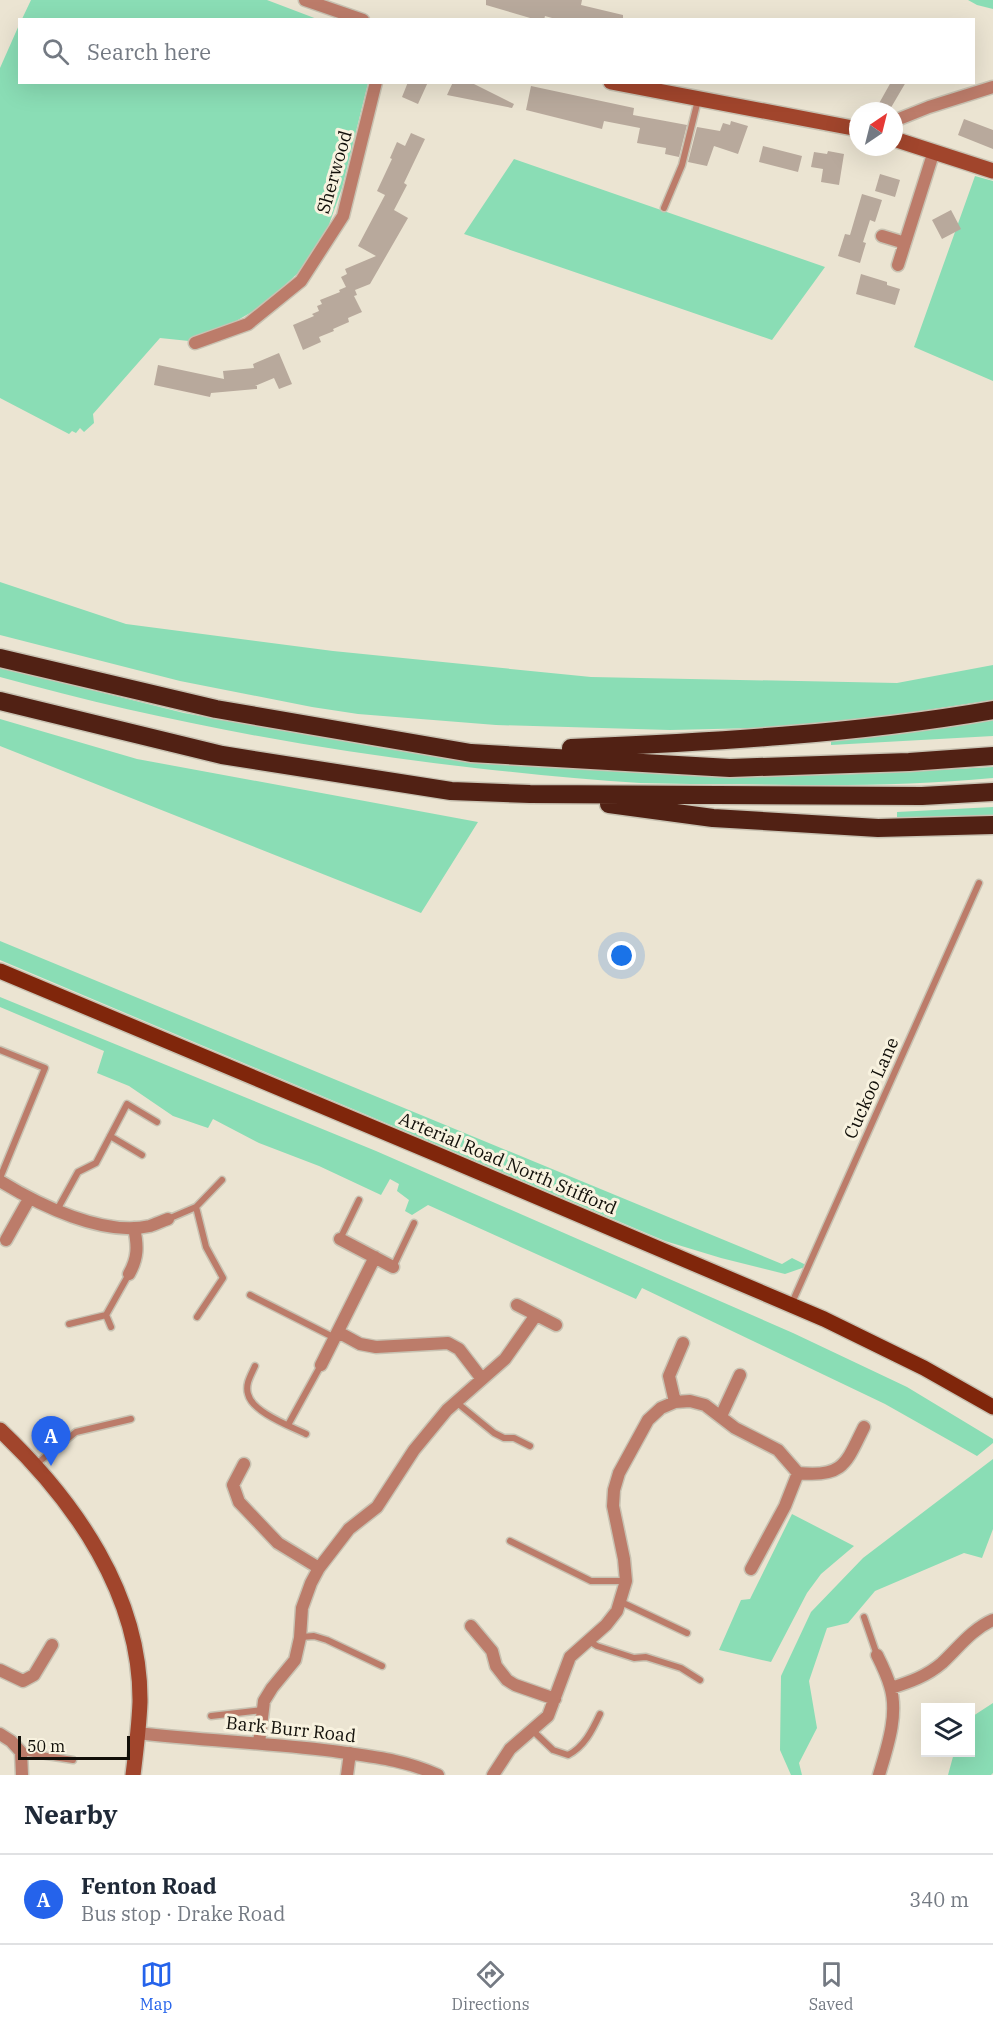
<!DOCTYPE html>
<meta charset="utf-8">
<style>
:root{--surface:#fff;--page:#f6f6f7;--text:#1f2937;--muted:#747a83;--line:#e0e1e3;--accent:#2563eb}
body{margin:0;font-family:"IBM Plex Serif",serif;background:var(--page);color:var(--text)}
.controls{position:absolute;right:18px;bottom:18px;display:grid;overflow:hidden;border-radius:0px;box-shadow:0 6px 24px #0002}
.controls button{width:54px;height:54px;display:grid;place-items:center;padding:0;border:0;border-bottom:2px solid var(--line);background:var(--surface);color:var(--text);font:30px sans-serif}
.compass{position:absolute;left:849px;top:102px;width:54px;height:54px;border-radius:50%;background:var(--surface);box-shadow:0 6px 24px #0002;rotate:35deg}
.scale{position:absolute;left:18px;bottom:15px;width:112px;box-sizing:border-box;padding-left:6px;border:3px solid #110f09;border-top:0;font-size:16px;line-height:21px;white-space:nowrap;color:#110f09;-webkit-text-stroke:4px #f8f2df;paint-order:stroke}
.you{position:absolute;left:622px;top:956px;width:21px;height:21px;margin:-15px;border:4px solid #fff;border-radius:50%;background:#1a73e8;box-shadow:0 0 0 9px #1a73e833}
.badge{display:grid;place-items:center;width:39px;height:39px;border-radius:50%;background:var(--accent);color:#fff;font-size:20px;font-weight:700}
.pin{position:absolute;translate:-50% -50px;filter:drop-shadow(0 2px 3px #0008)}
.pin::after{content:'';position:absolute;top:32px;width:21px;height:18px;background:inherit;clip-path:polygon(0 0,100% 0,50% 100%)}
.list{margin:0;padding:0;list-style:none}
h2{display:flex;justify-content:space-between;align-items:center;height:78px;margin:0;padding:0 24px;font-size:26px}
h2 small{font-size:20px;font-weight:400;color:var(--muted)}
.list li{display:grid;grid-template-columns:39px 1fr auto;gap:18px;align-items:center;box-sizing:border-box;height:90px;padding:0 24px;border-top:2px solid var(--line)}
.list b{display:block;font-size:22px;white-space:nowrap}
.list p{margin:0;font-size:20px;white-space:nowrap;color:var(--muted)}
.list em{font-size:20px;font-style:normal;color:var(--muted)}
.icon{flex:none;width:33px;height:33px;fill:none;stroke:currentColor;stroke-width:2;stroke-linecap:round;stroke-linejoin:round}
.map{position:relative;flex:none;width:993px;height:1775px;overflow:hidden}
.search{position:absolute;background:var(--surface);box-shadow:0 6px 24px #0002;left:18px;right:18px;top:18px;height:66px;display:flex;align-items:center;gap:15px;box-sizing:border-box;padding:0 21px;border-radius:0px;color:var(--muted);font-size:22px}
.sheet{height:168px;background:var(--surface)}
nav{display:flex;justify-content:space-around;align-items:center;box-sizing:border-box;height:84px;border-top:2px solid var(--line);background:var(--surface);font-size:16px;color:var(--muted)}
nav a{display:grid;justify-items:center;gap:3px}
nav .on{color:var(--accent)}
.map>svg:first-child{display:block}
</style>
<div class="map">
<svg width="993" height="1775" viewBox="0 0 993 1775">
<rect width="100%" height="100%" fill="#ebe4d2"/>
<path fill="#8addb5" d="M31 0H267L317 19H22Z
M968 0H993V9L977 5Z
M19 25 20 82 368 83 342 188 325 236 297 274 262 306 231 324 189 341 160 338 93 414 94 423 84 432 80 428 76 433 72 431 69 434 0 398V68Z
M514 159 825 267 772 340 464 234Z
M975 176 993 181V381L914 347Z
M0 582 126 624 333 651 591 677 897 683 993 665V700L842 723 757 728 670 730 496 725 358 714 312 707 180 681 0 635Z
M0 667 184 713 383 748 455 757 765 776 859 774 993 767V778C910 786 825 786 741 784 708 784 674 784 640 783 585 780 530 774 475 768 314 750 156 720 0 677Z
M0 719 137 759 478 822 421 913 0 746Z
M993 719V736L831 745V741Z
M993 807V816L897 818V812Z
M0 941 782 1264 792 1258 808 1266 785 1274 721 1258 665 1241 0 960Z
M0 997 376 1151 793 1333 907 1387 993 1439V1443L977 1456 885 1404 642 1288 636 1299 428 1205 412 1215 405 1211 409 1200 397 1191 399 1184 390 1179 381 1195 319 1166 259 1143 213 1119 208 1128 173 1116 129 1086 97 1073 104 1051 0 1007Z
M993 1459V1529L982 1558 964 1553 875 1591 848 1623 827 1628 809 1681 817 1728 799 1763 802 1775H791L780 1750 781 1676 811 1612 863 1558Z
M792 1514 854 1546 821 1574 807 1593 771 1662 719 1650 741 1600 750 1599Z
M993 1703V1773L991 1775H948L954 1753 970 1752 971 1720 973 1716Z"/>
<path fill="#b8a99c" d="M486 0H582L581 5 623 15V20H559L545 16 544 20H537L486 5Z
M408 82H428L418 104 402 97Z
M453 82H470L514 104 512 108 447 95Z
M891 82H906L889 111H884L877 107Z
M531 86 634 108 633 115 687 125 679 157 665 154 666 148 637 143 640 128 604 121 602 129 526 110Z
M964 119 993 130V149L958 135Z
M731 121 748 126 738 154 714 146 707 166 688 162 697 127 720 131 723 123 730 125Z
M411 133 425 139 404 183 407 185 394 210 408 218 370 284 355 290 357 295 354 296 362 312 348 318 349 322 333 329 334 331 319 337 321 342 303 350 293 325 314 316 312 314 319 311 317 306 322 304 320 300 340 292 339 290 346 287 341 277 347 274 345 269 376 256 358 246 385 195 377 191 392 159 390 158 397 142 405 146Z
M763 146 802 156 798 172 759 162Z
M828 151 844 154 839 185 821 182 823 169 811 167 814 152 827 154Z
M880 174 900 180 895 197 875 191Z
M862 194 882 200 875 222 870 220 863 242 866 243 860 263 838 256 845 234 850 235Z
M951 210 961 229 942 239 932 220Z
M861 274 887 282V285L900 289 895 305 856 294Z
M279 353 292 384 279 389 274 378 255 386H257V389L211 393 210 397 154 385 158 365 224 379 223 371 254 368 253 364Z"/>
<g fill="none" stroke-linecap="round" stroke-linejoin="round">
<defs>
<path id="lane" d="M664 208 682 165 698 100
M0 1050 45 1068 0 1178
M110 1136 142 1155
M196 1207 206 1247 223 1278 197 1317
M57 1210 78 1172 96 1163 127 1104 157 1122
M168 1219 196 1207 222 1180
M340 1239 359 1200
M393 1267 414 1223
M250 1295 335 1338
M791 1305 979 883
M106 1315 111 1327
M69 1324 106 1315 129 1274
M255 1366C251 1375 245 1384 248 1394 252 1412 290 1426 306 1434
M456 1402 494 1433 504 1438H514L530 1446
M288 1425 321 1365
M35 1465 76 1432 131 1419
M510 1541 591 1581H626
M621 1602 687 1633
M864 1617 877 1655
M301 1637 314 1636 327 1640 382 1666
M589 1641 597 1646 634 1658 646 1657 681 1668 700 1680
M211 1716 262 1710
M532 1730 553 1750 568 1755C584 1747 592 1731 600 1714
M21 1752 73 1760"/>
<path id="street" d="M305 0 363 20
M894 121 929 107 993 87
M882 236 905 243
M898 265 934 151
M195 343 248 324 301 281 343 216 376 82
M0 1181C39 1205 104 1237 150 1226 156 1224 162 1221 168 1219
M340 1239 393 1267
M6 1240 29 1199
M129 1274C138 1258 138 1246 134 1228
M517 1305 556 1325
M338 1332 360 1344 376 1347 448 1343 459 1349 482 1379
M321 1365 375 1257
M675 1402 669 1376 683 1343
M721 1416 740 1375
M244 1464 233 1485 239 1502 278 1543 319 1568
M798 1473C844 1478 846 1463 864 1427
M471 1626 492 1651 496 1666 507 1680 515 1685 555 1699
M877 1655C882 1665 887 1675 890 1686 899 1714 887 1748 879 1775
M0 1670 23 1681 34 1675 52 1645
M891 1688C910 1682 927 1676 942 1663 958 1648 972 1629 993 1620
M138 1733C205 1741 273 1743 340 1752 375 1757 405 1760 438 1775
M0 1734 11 1741 21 1752 22 1775
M259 1743 264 1701 272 1688 295 1660 300 1638 302 1608 311 1583 319 1568 349 1529 377 1507 414 1450 447 1410 505 1359 536 1315
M347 1775 350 1753
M493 1775 510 1749 548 1716 570 1657 606 1625 617 1611 626 1581 624 1559 613 1506 614 1490 619 1473 648 1420 661 1408 675 1402 690 1401 705 1405 735 1428 778 1450 798 1473 785 1506 751 1569"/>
<path id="secondary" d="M611 82 858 129
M894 139 993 171
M0 1430C75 1501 141 1595 140 1702 139 1727 136 1751 133 1775"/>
<path id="primary" d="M0 971 441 1156 824 1319 924 1368 993 1407"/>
<path id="highway" d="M0 658 216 709 471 753 730 768 909 762 993 756
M0 701 222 755 451 791 530 794 922 796 993 792
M571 748C712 742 854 734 993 710
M609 804 713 818 878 828 993 825"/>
</defs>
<use href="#lane" stroke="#c8c2b2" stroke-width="9"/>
<use href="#street" stroke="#c8c2b2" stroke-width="15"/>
<use href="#secondary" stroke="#c8c2b2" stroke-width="18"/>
<use href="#primary" stroke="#c8c2b2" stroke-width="18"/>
<use href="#highway" stroke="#c8c2b2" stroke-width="21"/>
<use href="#lane" stroke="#bc7c6a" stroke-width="6"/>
<use href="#street" stroke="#bc7c6a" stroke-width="12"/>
<use href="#secondary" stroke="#a1452c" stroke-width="15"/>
<use href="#primary" stroke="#80260b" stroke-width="15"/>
<use href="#highway" stroke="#512114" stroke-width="18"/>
</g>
<g text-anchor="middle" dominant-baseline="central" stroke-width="6" stroke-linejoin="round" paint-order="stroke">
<g font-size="18" fill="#110f09" stroke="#f8f2df">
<text transform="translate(334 172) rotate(-74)">Sherwood</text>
<text transform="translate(871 1088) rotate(-66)">Cuckoo Lane</text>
<text transform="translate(508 1163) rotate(23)">Arterial Road North Stifford</text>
<text transform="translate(291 1729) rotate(6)">Bark Burr Road</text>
</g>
</g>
</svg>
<div class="controls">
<button><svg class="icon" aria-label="layers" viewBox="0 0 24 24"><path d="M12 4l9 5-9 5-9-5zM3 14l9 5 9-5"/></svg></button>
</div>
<svg class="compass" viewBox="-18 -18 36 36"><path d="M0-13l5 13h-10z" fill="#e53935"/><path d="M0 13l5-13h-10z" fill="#747a83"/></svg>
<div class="scale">50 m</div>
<div class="you"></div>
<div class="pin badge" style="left:51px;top:1466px">A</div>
<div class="search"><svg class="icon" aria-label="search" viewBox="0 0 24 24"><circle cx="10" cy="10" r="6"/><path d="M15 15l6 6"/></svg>Search here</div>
</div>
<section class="sheet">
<h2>Nearby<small></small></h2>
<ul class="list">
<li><span class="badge">A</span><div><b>Fenton Road</b><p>Bus stop · Drake Road</p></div><em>340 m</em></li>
</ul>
</section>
<nav>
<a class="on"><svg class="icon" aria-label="map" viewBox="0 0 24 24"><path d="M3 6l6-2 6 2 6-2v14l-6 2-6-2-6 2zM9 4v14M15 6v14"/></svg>Map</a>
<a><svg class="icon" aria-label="directions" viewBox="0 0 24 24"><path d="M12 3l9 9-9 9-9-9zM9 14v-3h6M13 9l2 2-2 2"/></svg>Directions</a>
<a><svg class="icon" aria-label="saved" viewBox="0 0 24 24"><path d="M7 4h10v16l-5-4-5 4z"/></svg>Saved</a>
</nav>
